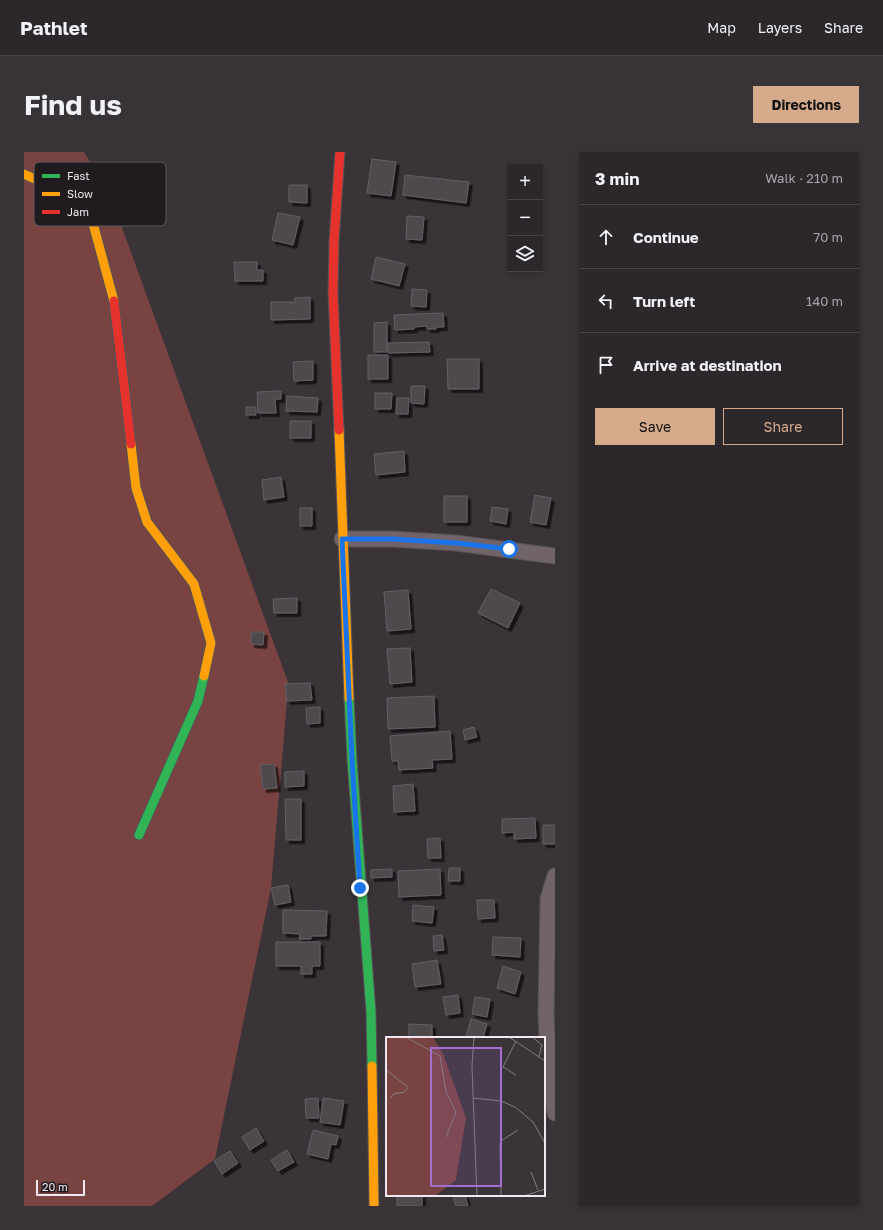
<!DOCTYPE html>
<meta charset="utf-8">
<style>
:root{--surface:#2c272b;--page:#383337;--text:#f1f3f6;--muted:#a6a5a9;--line:#484447;--accent:#d6ab8b}
body{margin:0;font-family:"Golos Text",sans-serif;background:var(--page);color:var(--text)}
.controls{position:absolute;right:12px;top:12px;display:grid;overflow:hidden;border-radius:0px;box-shadow:0 2px 6px #0003}
.controls button{width:36px;height:36px;display:grid;place-items:center;padding:0;border:0;border-bottom:1px solid var(--line);background:var(--surface);color:var(--text);font:20px sans-serif}
.scale{position:absolute;left:12px;bottom:10px;width:49px;box-sizing:border-box;padding-left:4px;border:2px solid #f0e8ee;border-top:0;font-size:11px;line-height:14px;white-space:nowrap;color:#f0e8ee;-webkit-text-stroke:3px #201b1f;paint-order:stroke}
.stop{position:absolute;width:12px;height:12px;margin:-9px;border:3px solid #1a73e8;border-radius:50%;background:#fff}
.stop.end{background:#1a73e8;border-color:#fff;box-shadow:0 1px 4px #0008}
.list{margin:0;padding:0;list-style:none}
h2{display:flex;justify-content:space-between;align-items:center;height:52px;margin:0;padding:0 16px;font-size:17px}
h2 small{font-size:13px;font-weight:400;color:var(--muted)}
.list li{display:grid;grid-template-columns:26px 1fr auto;gap:12px;align-items:center;box-sizing:border-box;height:64px;padding:0 16px;border-top:1px solid var(--line)}
.list b{display:block;font-size:15px;white-space:nowrap}
.list em{font-size:13px;font-style:normal;color:var(--muted)}
.actions{display:flex;gap:8px;padding:12px 16px}
.actions a{flex:1;padding:9px 0;border:1px solid var(--accent);border-radius:0px;text-align:center;font-size:14px;color:var(--accent)}
.actions .main{background:var(--accent);color:#111}
.icon{flex:none;width:22px;height:22px;fill:none;stroke:currentColor;stroke-width:2;stroke-linecap:round;stroke-linejoin:round}
.map{position:relative;flex:none;width:531px;height:1054px;overflow:hidden;border-radius:0px}
header{display:flex;align-items:center;gap:24px;box-sizing:border-box;height:56px;padding:0 20px;background:var(--surface);border-bottom:1px solid var(--line)}
header strong{font-size:19px}
nav{display:flex;gap:22px;margin-inline-start:auto;font-size:14px}
.intro{display:flex;align-items:center;justify-content:space-between;box-sizing:border-box;height:96px;padding:0 24px}
h1{margin:0;font-size:28px}
.button{padding:10px 18px;border-radius:0px;background:var(--accent);color:#111;font-size:14px;font-weight:700}
main{display:flex;gap:24px;padding:0 24px}
aside{flex:1;background:var(--surface);border-radius:0px;box-shadow:0 2px 6px #0003}
.map>svg:first-child{display:block}
</style>
<header>
<strong>Pathlet</strong>
<nav><a>Map</a><a>Layers</a><a>Share</a></nav>
</header>
<div class="intro"><h1>Find us</h1><a class="button">Directions</a></div>
<main>
<div class="map">
<svg width="531" height="1054" viewBox="0 0 531 1054">
<defs>
<filter id="shadow"><feDropShadow dx="3.5" dy="3.5" stdDeviation="0" flood-color="#0009"/></filter>
</defs>
<rect width="100%" height="100%" fill="#3a3439"/>
<path fill="#794341" d="M0 0H60L86 43 265 533 263 549 247 736 191 1007 128 1054H0Z"/>
<path fill="#4e4a4e" stroke="#635f64" filter="url(#shadow)" d="M348 7 372 10 367 44 343 41Z
M381 23 445 30 442 51 379 43Z
M265 33H283V51L265 50Z
M254 61 276 65 269 93 248 88Z
M383 64 400 65 398 88 382 87Z
M352 105 381 112 375 134 347 127Z
M210 110H233V118H239V129H211Z
M388 137 403 138 402 155 387 154Z
M286 145V167L247 168V150H271V146Z
M419 161 420 175H412V177H403V174L390 175V177L371 178 370 163Z
M363 170V200H350V171Z
M405 190 406 200 364 201V191Z
M344 203H364V227H344Z
M423 207H455V237H424Z
M289 209V228L270 229 269 210Z
M387 234H401L400 252 387 251Z
M257 239V247H251L252 261H234L233 240Z
M351 241H368L367 257H351Z
M263 244 294 246 293 260 262 259Z
M373 246H385L384 262H372Z
M222 255H232V263H222Z
M266 269H287V286H266Z
M380 299 381 320 352 323 350 302Z
M257 325 260 345 240 348 238 328Z
M511 343 527 346 522 373 506 370Z
M420 344H443V370H420Z
M468 355 484 357 482 372 466 369Z
M276 356H288V374H276Z
M467 437 496 451 484 476 454 461Z
M384 438 387 477 363 479 360 440Z
M273 446V461H250L249 447Z
M227 480H240L239 493 227 492Z
M386 496 388 530 366 532 363 497Z
M286 531 288 548 263 549 261 532Z
M410 544 411 575 364 577 363 546Z
M296 555V571L283 572 282 556Z
M450 575 453 585 441 588 439 578Z
M426 579 428 607 408 608 409 616 375 618 374 609H368L366 584Z
M250 612 253 636 239 637 236 613Z
M280 619V634L261 635V620Z
M389 632 391 659 370 660 369 634Z
M261 647H277V688H262Z
M511 666 512 686 490 687V680L478 681V667Z
M519 673H531V692H519Z
M416 686 417 706H404L403 687Z
M425 716H436V729H424Z
M368 717V725L347 726V718Z
M416 717 417 743 375 745 374 719Z
M264 733 267 750 251 753 247 736Z
M453 748H470L471 766 454 767Z
M389 753 410 755 408 771 388 769Z
M259 758 303 759 302 784H287V787H275L276 782 259 781Z
M418 783 420 798 410 799 409 784Z
M469 785 497 786 496 805 468 803Z
M252 790H296V814H288V822H277V814H252Z
M413 808 417 832 391 835 388 812Z
M479 814 497 820 491 842 473 836Z
M434 843 436 861 422 863 419 845Z
M451 845 466 847 463 865 448 862Z
M447 867 463 872 459 886 442 885Z
M385 872 408 873V886H385Z
M294 946 295 966H282L281 947Z
M299 946 320 949 316 973 296 970Z
M232 976 240 989 226 998 218 985Z
M289 978 314 984 312 993 307 992 304 1007 283 1002Z
M263 998 270 1010 254 1019 247 1008Z
M206 999 214 1011 198 1022 190 1009Z
M373 1043H398V1054H373Z
M434 1043H441L444 1054H432L429 1044Z"/>
<g fill="none" stroke-linecap="round" stroke-linejoin="round">
<defs>
<path id="street" d="M318 387H368L432 391 531 404
M531 724 524 747 522 863 524 903 531 961"/>
<path id="fast" d="M325 546 328 608 347 860 348 914
M115 683 174 549 180 524"/>
<path id="slow" d="M0 22 52 46 67 64 90 149
M315 278 325 546
M107 292 112 336 123 370 170 432 187 491 180 524
M348 914 350 1054"/>
<path id="jam" d="M90 149 107 292
M315 278 309 142 310 89 316 0"/>
</defs>
<use href="#street" stroke="#565255" stroke-width="17"/>
<use href="#fast" stroke="#565255" stroke-width="11"/>
<use href="#slow" stroke="#565255" stroke-width="11"/>
<use href="#jam" stroke="#565255" stroke-width="11"/>
<use href="#street" stroke="#716469" stroke-width="15"/>
<use href="#fast" stroke="#30b455" stroke-width="9"/>
<use href="#slow" stroke="#ff9f0a" stroke-width="9"/>
<use href="#jam" stroke="#e5322d" stroke-width="9"/>
</g>
<g fill="none" stroke-linecap="round" stroke-linejoin="round">
<path stroke="#1a73e8" stroke-width="5" d="M336 736 328 608 318 387H368L432 391 485 397"/>
</g>
<g transform="translate(362 885)">
<rect width="159" height="159" fill="#3a3439"/>
<path d="M0 0H47L57 17 80 81 70 143 49 159H0Z" fill="#794341"/>
<path fill="none" stroke="#837c81" stroke-width="1" d="M20 0 54 19 60 55 70 75 60 100M88 0 86 29 91 159M123 0 159 24M146 0 156 8 153 19M130 4 117 30 130 38M0 33 22 50 19 55 7 57 5 61M87 61 115 64 129 70 147 85 159 106M145 135 152 153M115 159 114 108 115 104 132 93M138 159 159 152"/>
<path fill="#a46ecf" fill-opacity="0.15" stroke="#a46ecf" stroke-width="2" d="M45 11H115V149H45Z"/>
<rect width="159" height="159" fill="none" stroke="#f0e8ee" stroke-width="2"/>
</g>
<rect x="10" y="10" width="132" height="64" rx="6" fill="#201b1f" stroke="#5e585d" stroke-width="1"/>
<rect x="18" y="22" width="18" height="4" fill="#30b455"/>
<rect x="18" y="40" width="18" height="4" fill="#ff9f0a"/>
<rect x="18" y="58" width="18" height="4" fill="#e5322d"/>
<g font-size="11" fill="#f0e8ee">
<text x="43" y="28">Fast</text>
<text x="43" y="46">Slow</text>
<text x="43" y="64">Jam</text>
</g>
</svg>
<div class="controls">
<button>+</button>
<button>−</button>
<button><svg class="icon" aria-label="layers" viewBox="0 0 24 24"><path d="M12 4l9 5-9 5-9-5zM3 14l9 5 9-5"/></svg></button>
</div>
<div class="scale">20 m</div>
<div class="stop" style="left:485px;top:397px"></div>
<div class="stop end" style="left:336px;top:736px"></div>
</div>
<aside>
<h2>3 min<small>Walk · 210 m</small></h2>
<ul class="list">
<li><svg class="icon" aria-label="ahead" viewBox="0 0 24 24"><path d="M12 20V5M6 11l6-6 6 6"/></svg><div><b>Continue</b></div><em>70 m</em></li>
<li><svg class="icon" aria-label="left" viewBox="0 0 24 24"><path d="M17 20v-9H6M10 6l-5 5 5 5"/></svg><div><b>Turn left</b></div><em>140 m</em></li>
<li><svg class="icon" aria-label="arrive" viewBox="0 0 24 24"><path d="M6 21V4h12l-3 4 3 4H6"/></svg><div><b>Arrive at destination</b></div></li>
</ul>
<div class="actions"><a class="main">Save</a><a>Share</a></div>
</aside>
</main>
